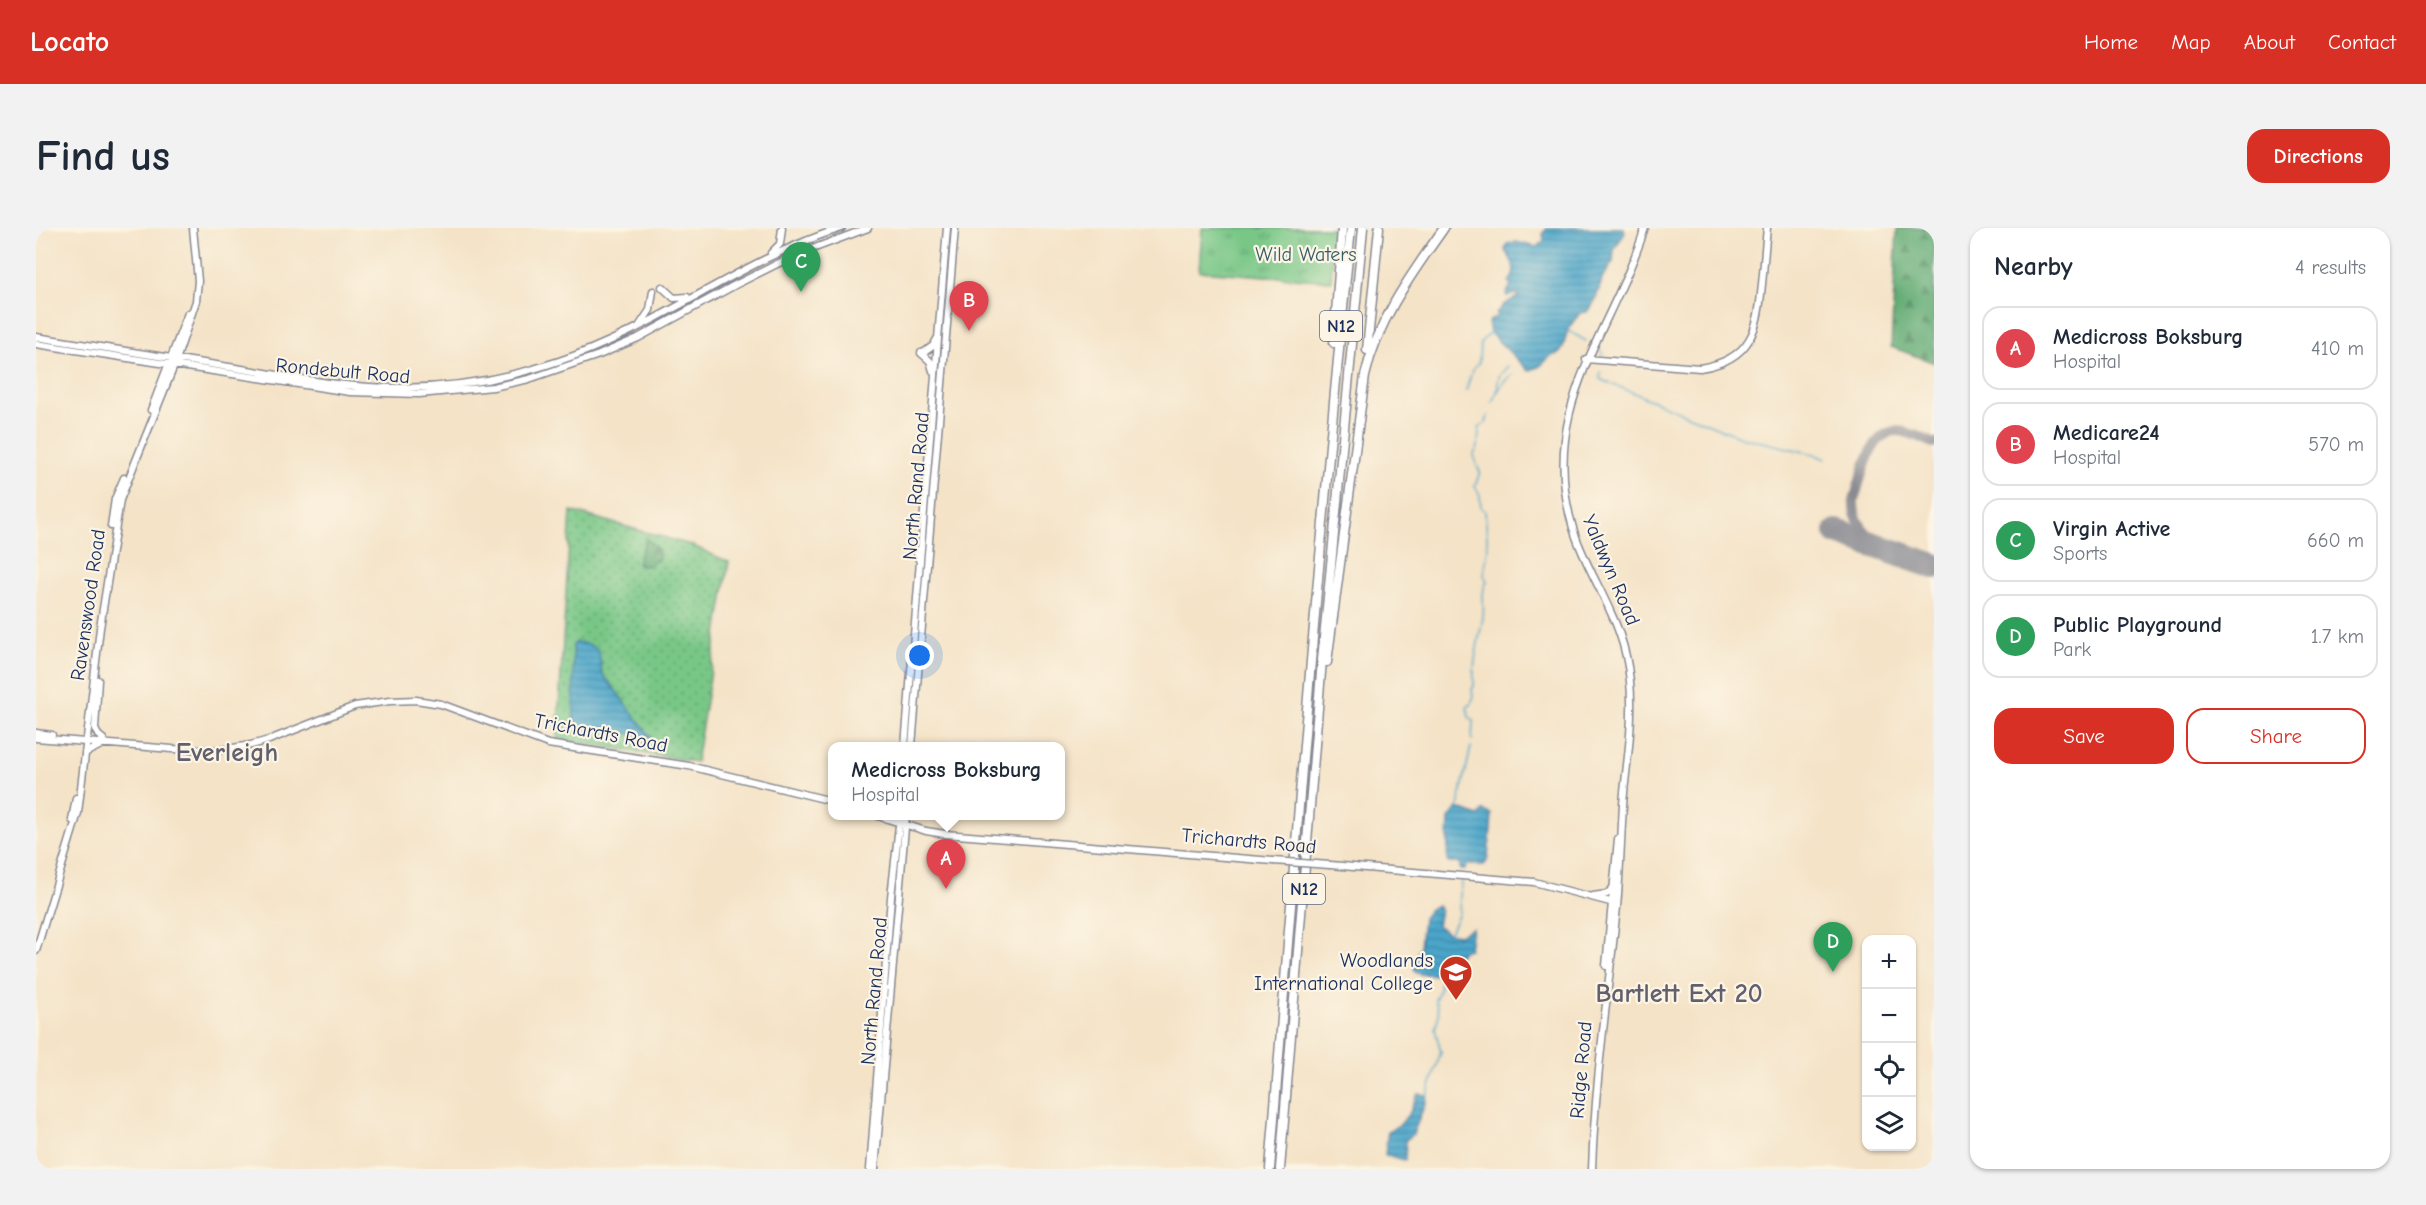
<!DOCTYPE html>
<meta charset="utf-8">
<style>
:root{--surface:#fff;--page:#f2f2f3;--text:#1f2937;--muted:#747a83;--line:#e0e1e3;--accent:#d93025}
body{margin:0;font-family:"Comic Neue",sans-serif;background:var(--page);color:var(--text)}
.controls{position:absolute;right:18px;bottom:18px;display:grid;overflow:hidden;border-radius:12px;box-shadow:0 2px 4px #0004}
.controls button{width:54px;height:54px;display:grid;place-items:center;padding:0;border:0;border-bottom:2px solid var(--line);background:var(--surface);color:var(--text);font:30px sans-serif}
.you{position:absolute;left:884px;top:428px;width:21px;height:21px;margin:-15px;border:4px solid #fff;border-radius:50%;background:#1a73e8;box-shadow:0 0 0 9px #1a73e833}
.badge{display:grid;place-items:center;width:39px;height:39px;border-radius:50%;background:var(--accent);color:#fff;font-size:20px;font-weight:700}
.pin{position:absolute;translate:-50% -50px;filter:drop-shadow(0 2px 3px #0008)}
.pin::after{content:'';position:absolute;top:32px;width:21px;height:18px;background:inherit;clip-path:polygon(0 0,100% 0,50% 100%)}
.popup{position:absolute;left:792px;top:514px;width:237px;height:78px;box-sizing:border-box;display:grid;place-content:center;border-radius:12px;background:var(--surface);filter:drop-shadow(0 2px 4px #0005);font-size:20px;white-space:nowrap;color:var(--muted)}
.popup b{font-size:22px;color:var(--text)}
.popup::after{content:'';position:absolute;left:50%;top:100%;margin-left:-12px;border:12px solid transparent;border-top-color:var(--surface)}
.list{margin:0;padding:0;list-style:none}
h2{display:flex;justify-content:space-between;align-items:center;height:78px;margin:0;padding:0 24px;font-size:26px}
h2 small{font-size:20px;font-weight:400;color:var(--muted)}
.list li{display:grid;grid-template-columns:39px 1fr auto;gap:18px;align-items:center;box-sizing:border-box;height:84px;margin:0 12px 12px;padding:0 12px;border:2px solid var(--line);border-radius:18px}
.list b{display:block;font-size:22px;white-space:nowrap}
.list p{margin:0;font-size:20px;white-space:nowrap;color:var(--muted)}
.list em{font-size:20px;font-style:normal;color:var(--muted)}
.actions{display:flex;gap:12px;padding:18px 24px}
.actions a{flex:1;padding:14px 0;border:2px solid var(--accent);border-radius:18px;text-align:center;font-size:21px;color:var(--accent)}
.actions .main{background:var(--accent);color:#fff}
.icon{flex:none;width:33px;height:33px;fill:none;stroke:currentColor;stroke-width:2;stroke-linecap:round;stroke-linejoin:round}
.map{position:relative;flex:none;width:1898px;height:941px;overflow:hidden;border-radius:18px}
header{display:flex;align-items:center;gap:36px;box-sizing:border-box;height:84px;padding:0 30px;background:var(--accent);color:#fff}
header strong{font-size:28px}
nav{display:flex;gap:33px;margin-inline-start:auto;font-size:21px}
.intro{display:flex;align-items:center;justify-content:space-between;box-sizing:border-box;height:144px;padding:0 36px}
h1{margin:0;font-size:42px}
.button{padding:15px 27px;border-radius:18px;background:var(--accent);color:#fff;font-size:21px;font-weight:700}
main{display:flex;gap:36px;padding:0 36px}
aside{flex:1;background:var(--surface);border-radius:18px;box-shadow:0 2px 4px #0004}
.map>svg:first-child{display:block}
</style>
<header>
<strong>Locato</strong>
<nav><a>Home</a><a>Map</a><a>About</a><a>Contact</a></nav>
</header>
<div class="intro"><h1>Find us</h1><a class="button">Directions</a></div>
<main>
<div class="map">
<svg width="1898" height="941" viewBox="0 0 1898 941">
<defs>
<pattern id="grass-dots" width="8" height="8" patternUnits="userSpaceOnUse" patternTransform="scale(1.5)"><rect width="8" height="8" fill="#79c787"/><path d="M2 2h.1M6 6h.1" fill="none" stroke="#62a272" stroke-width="1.8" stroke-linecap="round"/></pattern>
<pattern id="forest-firs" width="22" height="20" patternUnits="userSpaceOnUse" patternTransform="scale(1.5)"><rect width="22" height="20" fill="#62ac74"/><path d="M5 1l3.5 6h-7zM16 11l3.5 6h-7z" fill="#508c62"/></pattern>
<pattern id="park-tufts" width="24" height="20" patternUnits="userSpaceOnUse" patternTransform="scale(1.5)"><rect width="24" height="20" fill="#79c787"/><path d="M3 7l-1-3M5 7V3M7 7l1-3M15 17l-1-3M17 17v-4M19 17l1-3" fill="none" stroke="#62a272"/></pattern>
<pattern id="water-rules" width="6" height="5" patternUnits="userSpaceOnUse" patternTransform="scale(1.5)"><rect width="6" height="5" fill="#4ca6ca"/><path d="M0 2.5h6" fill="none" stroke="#3e88a7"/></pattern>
</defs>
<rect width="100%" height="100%" fill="#fcf5e5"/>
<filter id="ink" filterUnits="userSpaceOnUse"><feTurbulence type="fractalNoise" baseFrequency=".0167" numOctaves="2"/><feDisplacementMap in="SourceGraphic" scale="12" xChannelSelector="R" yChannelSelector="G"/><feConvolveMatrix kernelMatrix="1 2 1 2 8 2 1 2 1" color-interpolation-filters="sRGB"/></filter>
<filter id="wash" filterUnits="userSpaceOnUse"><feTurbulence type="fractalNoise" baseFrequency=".008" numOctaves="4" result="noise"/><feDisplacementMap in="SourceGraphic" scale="24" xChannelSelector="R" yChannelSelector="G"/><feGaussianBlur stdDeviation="1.35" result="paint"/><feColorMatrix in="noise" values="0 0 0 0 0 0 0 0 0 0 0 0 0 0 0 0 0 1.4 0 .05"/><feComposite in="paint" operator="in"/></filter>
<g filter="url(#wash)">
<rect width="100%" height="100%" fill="#f4e3c7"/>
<path fill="url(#grass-dots)" stroke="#4a7b72" stroke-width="1.5" d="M535 283 655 317 693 334 660 534 521 511Z"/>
<path fill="url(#forest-firs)" stroke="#3e6e69" stroke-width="1.5" d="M1861 0H1898V135L1855 119Z
M610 311 623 322V330L612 338 601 336Z"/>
<path fill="url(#park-tufts)" stroke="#4a7b72" stroke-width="1.5" d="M1166 0H1299L1295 53 1163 43Z"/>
<path fill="url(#water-rules)" stroke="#346a94" stroke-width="1.5" d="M1511 0H1588L1589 4 1578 22 1577 34 1567 49 1560 70 1551 84 1544 85 1532 101 1527 120 1523 126 1516 127 1504 138 1493 143 1454 105 1452 94 1461 88 1460 86 1467 77 1483 68 1481 66 1471 68 1470 66 1475 57 1473 54C1483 42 1475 31 1469 22L1471 16 1480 14 1501 19 1508 13 1507 5Z
M540 414 554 417 563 423 566 445 615 509 543 497 538 493 537 418Z
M1421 580 1443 588 1447 583 1456 586C1455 603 1454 617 1451 633L1448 637H1431L1429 642H1424V635H1413L1411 633 1413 591Z
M1401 677 1404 682 1401 697 1411 705 1423 707 1436 700 1433 721 1425 723 1417 738 1408 747 1384 746 1379 744 1377 735 1384 719 1387 690 1394 681Z
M1382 866 1390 867V873L1377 906 1370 912 1369 932 1349 927 1352 903 1364 897 1374 884Z"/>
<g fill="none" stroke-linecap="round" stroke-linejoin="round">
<path stroke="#4ca6ca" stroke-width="1.5" d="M1531 102 1550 113
M1559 119 1566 124V127
M1565 144 1564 151 1705 209 1778 226 1789 231
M1430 163 1436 143 1443 134 1444 115 1454 104
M1462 163 1468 153 1477 146
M1456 174 1461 164 1463 148 1472 138
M1436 512 1437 492 1433 489 1431 478 1435 477 1437 470 1436 461 1438 458C1436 435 1443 413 1447 389 1449 377 1444 364 1451 353L1448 347 1452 321 1449 283 1445 280 1444 268 1439 258 1444 244 1437 228 1442 219 1443 200 1450 195 1452 187
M1422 579 1435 519
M1413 707 1423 685 1425 653
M1390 871 1405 824 1399 801 1403 786 1399 772 1404 759V747"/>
<path stroke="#888992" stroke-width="10" d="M1854 322C1836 312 1816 296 1818 272 1825 251 1834 203 1861 203 1873 203 1887 211 1898 215"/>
<path stroke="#888992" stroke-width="26" d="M1801 304 1898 338"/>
</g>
</g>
<g filter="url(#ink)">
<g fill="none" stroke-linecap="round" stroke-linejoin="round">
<defs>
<path id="secondary" d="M735 25 744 16 746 0
M756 29 767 36
M626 59 638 70 651 69
M604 97 614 82 617 63
M0 109C64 119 128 129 193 139 239 146 285 156 332 159 396 163 462 154 523 133 623 100 705 31 806 0
M0 116 314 164 383 166 457 159 493 151 563 127 602 110 699 57 755 29 832 0
M885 125 894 133 897 143
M887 125 897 118 901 111
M1550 131 1664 140C1716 132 1722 101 1726 56 1728 37 1729 19 1731 0
M115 182 152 85
M75 298 79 271 88 250
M875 317 880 322 883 332
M62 452 59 501 62 507 67 511
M0 505 16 507
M0 510 136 521 185 522 215 517 233 512 319 478 354 473 380 472 405 476 512 516 653 538 796 573
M869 518 911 0
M876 518 919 0
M49 525 69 515
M842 588 890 603 909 606 1237 633
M36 592 40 570
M1294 637 1498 654 1578 675
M1557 668 1571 666 1577 660
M0 723 42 585 64 400 84 272 138 138 160 73 162 53 157 0
M1570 738 1582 611
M834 941 855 669 864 588
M839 941 870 588
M1556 941C1559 853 1572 766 1581 679 1584 645 1585 611 1587 577 1589 546 1595 515 1595 484 1596 450 1590 416 1575 385 1563 357 1546 330 1537 300 1501 180 1575 106 1609 0"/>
<path id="highway" d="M1298 115 1306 0
M1331 122 1343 0
M1291 434 1329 148C1342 91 1375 47 1408 0
M1234 941C1259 627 1283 313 1315 0
M1244 941 1286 432 1327 0"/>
</defs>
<use href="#secondary" stroke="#888992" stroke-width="9"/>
<use href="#highway" stroke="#888992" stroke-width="11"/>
<use href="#secondary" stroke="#fff" stroke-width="6"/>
<use href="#highway" stroke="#fff" stroke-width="8"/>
<defs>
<path id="secondary-bridge" d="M1237 633 1294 637"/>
</defs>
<use href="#secondary-bridge" stroke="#888992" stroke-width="9" stroke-linecap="butt"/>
<use href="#secondary-bridge" stroke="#fff" stroke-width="6"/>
</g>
</g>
<defs>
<symbol id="school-pin" viewBox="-11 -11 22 30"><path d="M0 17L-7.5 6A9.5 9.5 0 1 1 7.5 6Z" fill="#c8321e" stroke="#fcf5e5"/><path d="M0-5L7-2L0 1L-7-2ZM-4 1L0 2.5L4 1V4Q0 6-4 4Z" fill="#fff"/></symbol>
</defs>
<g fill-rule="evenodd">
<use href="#school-pin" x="1401" y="725" width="38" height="52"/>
</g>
<g text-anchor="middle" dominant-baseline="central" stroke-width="4.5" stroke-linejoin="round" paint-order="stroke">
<g fill="#fcf5e5" stroke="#5e6a86" stroke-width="1.5">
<rect x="1284" y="83" width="42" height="30" rx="4.5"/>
<rect x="1247" y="646" width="42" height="30" rx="4.5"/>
</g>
<g font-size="18" font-weight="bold" fill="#1b2f5e">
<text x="1305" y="98">N12</text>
<text x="1268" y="661">N12</text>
</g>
<g font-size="20" fill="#375d6a" stroke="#fcf5e5">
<text x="1270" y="26">Wild Waters</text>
</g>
<g font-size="20" fill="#1b2f5e" stroke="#fcf5e5">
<text transform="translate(307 143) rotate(5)">Rondebult Road</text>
<text transform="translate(880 258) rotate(-85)">North Rand Road</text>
<text transform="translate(1575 342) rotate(67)">Yaldwyn Road</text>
<text transform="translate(52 377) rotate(-82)">Ravenswood Road</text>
<text transform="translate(565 505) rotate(11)">Trichardts Road</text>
<text transform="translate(1213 613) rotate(5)">Trichardts Road</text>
<text transform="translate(838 763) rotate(-85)">North Rand Road</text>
<text transform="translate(1545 842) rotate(-85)">Ridge Road</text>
</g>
<g font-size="20" fill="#1b2f5e" stroke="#fcf5e5" text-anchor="end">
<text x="1397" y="732">Woodlands<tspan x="1397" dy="23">International College</tspan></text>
</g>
<g font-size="26" font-weight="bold" fill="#625f6f" stroke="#fcf5e5">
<text x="191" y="525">Everleigh</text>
<text x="1643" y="766">Bartlett Ext 20</text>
</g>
</g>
</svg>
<div class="controls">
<button>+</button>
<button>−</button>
<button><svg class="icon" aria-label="locate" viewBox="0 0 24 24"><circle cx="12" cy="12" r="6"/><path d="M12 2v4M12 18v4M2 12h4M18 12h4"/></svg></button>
<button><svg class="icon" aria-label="layers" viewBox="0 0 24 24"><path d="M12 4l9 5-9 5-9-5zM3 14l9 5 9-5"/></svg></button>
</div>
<div class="you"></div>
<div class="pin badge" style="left:910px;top:661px;background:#e0444e">A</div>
<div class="popup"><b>Medicross Boksburg</b>Hospital</div>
<div class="pin badge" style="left:933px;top:103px;background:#e0444e">B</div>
<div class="pin badge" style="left:765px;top:64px;background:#2e9e5b">C</div>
<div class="pin badge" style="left:1797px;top:744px;background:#2e9e5b">D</div>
</div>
<aside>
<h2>Nearby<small>4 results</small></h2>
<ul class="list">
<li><span class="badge" style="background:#e0444e">A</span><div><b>Medicross Boksburg</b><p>Hospital</p></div><em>410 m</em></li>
<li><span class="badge" style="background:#e0444e">B</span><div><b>Medicare24</b><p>Hospital</p></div><em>570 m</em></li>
<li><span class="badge" style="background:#2e9e5b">C</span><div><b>Virgin Active</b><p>Sports</p></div><em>660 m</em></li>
<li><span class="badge" style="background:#2e9e5b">D</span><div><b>Public Playground</b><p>Park</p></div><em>1.7 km</em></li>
</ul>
<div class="actions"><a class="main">Save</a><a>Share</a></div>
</aside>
</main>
